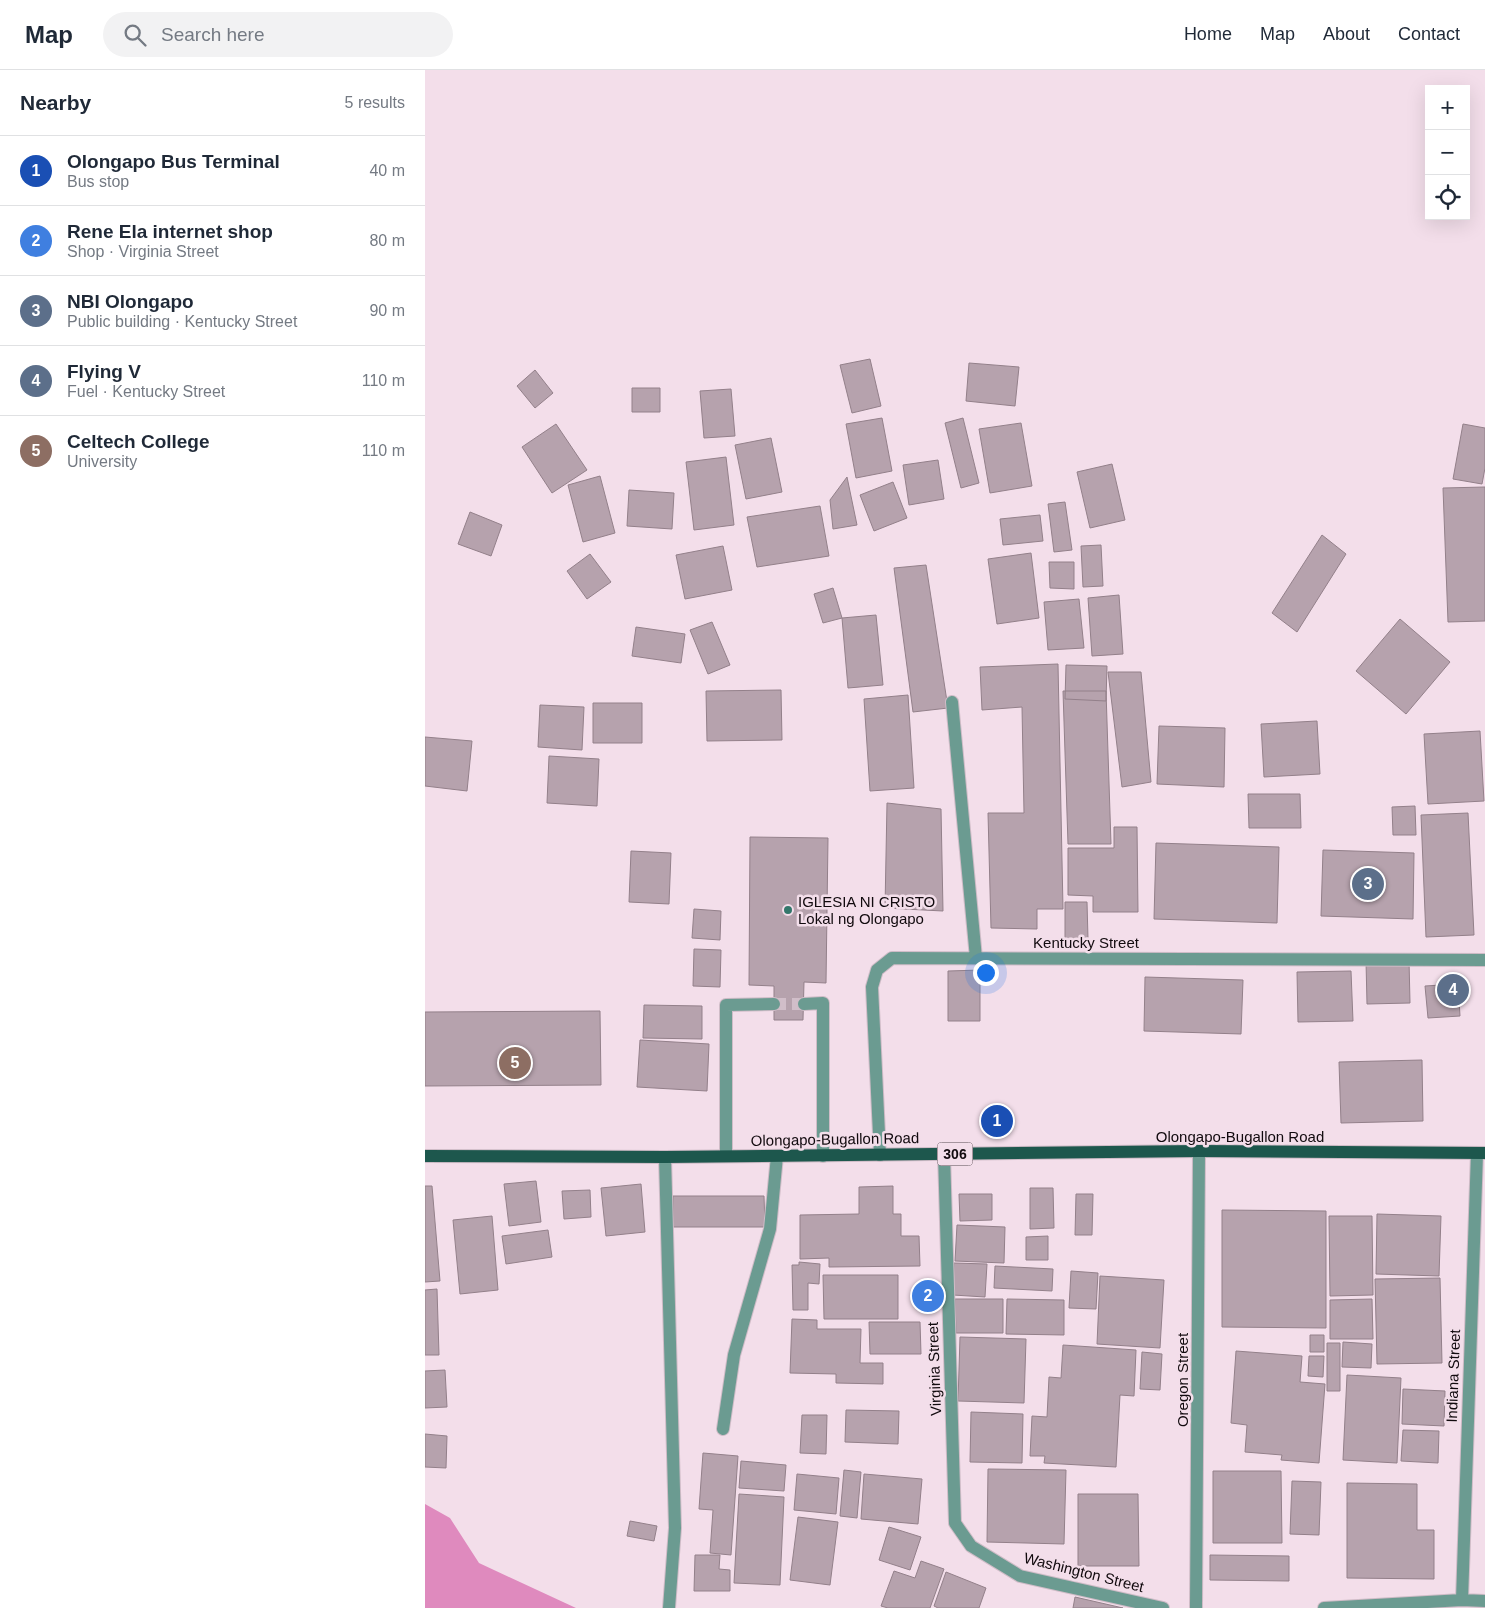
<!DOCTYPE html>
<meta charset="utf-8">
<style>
:root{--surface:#fff;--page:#f2f2f3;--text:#1f2937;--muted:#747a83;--line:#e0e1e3;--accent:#2563eb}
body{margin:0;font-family:Helvetica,sans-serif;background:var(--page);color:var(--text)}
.controls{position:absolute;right:15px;top:15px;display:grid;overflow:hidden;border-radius:0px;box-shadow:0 5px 20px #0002}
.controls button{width:45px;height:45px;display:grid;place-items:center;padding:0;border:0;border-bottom:1px solid var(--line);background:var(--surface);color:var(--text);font:25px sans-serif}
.you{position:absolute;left:560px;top:902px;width:18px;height:18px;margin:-12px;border:4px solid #fff;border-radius:50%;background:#1a73e8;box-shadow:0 0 0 8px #1a73e833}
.badge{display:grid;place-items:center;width:32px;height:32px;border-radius:50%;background:var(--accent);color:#fff;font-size:16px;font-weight:700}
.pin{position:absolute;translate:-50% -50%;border:2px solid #fff;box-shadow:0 1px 5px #0006}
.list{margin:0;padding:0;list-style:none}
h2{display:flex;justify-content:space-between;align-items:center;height:65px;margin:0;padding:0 20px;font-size:21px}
h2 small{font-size:16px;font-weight:400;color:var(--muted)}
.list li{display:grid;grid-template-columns:32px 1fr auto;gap:15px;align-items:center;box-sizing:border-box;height:70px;padding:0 20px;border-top:1px solid var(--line)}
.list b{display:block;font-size:19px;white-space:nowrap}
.list p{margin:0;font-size:16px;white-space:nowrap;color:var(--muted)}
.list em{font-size:16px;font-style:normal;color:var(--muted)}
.icon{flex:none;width:28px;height:28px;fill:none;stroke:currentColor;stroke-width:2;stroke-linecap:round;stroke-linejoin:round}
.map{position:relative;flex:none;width:1060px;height:1538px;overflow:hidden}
header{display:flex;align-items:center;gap:30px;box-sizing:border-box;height:70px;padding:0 25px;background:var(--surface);border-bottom:1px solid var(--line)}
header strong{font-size:24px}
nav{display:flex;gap:28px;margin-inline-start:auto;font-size:18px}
.search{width:350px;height:45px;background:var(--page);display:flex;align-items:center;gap:12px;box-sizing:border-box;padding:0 18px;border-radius:28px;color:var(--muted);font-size:19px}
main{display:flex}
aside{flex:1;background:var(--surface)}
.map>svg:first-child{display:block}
</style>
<header>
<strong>Map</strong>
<div class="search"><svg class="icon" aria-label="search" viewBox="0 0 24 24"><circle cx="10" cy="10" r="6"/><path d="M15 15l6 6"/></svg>Search here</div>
<nav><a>Home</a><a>Map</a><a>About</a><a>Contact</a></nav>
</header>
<main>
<aside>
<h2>Nearby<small>5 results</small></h2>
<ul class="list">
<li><span class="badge" style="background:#1a4fb4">1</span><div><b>Olongapo Bus Terminal</b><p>Bus stop</p></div><em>40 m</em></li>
<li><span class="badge" style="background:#3f7fe0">2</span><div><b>Rene Ela internet shop</b><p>Shop · Virginia Street</p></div><em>80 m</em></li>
<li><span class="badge" style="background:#5c6f8a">3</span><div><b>NBI Olongapo</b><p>Public building · Kentucky Street</p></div><em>90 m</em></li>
<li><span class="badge" style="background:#5c6f8a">4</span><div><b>Flying V</b><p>Fuel · Kentucky Street</p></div><em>110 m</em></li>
<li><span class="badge" style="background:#8d6e63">5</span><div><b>Celtech College</b><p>University</p></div><em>110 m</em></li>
</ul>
</aside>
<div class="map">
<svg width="1060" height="1538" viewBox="0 0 1060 1538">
<rect width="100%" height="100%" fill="#f3deea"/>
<path fill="#df8abe" d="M0 1434 25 1448 54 1493 151 1538H0Z"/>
<path fill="#b6a2ad" stroke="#93808a" d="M445 289 456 336 427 343 415 295Z
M544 293 594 297 590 336 541 331Z
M110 300 128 323 110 338 92 316Z
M207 318H235V342H207Z
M306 319 310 366 279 368 275 321Z
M457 348 467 401 431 408 421 354Z
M538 348 554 413 536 418 520 353Z
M596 353 607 416 565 423 554 359Z
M131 354 162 400 127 423 97 377Z
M1038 354 1060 358V398L1057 414 1028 409Z
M346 368 357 422 321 429 310 375Z
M301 387 309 455 269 460 261 392Z
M513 390 519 429 484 435 478 395Z
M687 394 700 450 665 458 652 402Z
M175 406 190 463 158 472 143 415Z
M422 407 432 455 408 459 405 430Z
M468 412 482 448 449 461 435 425Z
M1060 417V551L1023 552 1018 418Z
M204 420 249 423 247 459 202 456Z
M640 432 647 480 629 482 623 434Z
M395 436 404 486 332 497 322 447Z
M45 442 77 455 66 486 33 474Z
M615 445 618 471 578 475 575 449Z
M897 465 921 484 872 562 847 543Z
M676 475 678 516 658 517 656 476Z
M298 476 307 520 260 529 251 485Z
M606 483 614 548 572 554 563 489Z
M165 484 186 512 162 529 142 501Z
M624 492H649V519L625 518Z
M501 495 523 638 488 642 469 498Z
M408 518 417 548 398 553 389 524Z
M694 525 698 584 667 586 663 528Z
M654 529 659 578 623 580 619 532Z
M451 545 458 615 423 618 417 548Z
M975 549 1025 592 981 644 931 601Z
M287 552 305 595 283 604 265 560Z
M211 557 260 564 256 593 207 586Z
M633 594 638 839H612V859L566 858 563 743H599L597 637 557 640 555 597Z
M641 595 682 596 681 631 640 629Z
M683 602H716L726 712 697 717Z
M356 620 357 670 282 671 281 621Z
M638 621H681L686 774H643Z
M483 625 489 718 445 721 439 629Z
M168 633H217V673H168Z
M115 635 159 637 157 680 113 677Z
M892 651 895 704 839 707 836 654Z
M734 656 800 658 799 717 732 714Z
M1055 661 1059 731 1003 734 999 664Z
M0 667 47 671 42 721 0 716Z
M124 686 174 689 172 736 122 733Z
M823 724H875L876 758H824Z
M462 733 516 739 518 841 460 838Z
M990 736 991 765H968L967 737Z
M1043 743 1049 865 1001 867 996 745Z
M689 757H712L713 842H668V826L643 825V778H689Z
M325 767 403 768 401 913 379 912 378 950H349V916L324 915Z
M731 773 854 777 852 853 729 849Z
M898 780 989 783 988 849 896 846Z
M206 781 246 783 244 834 204 832Z
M640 832H662L663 869H640Z
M269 839 296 841 295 870 267 868Z
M269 879 296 880 295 917 268 916Z
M984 890 985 933 942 934 941 891Z
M555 900V951H523V901Z
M926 901 928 951 873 952 872 902Z
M720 907 818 910 816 964 719 961Z
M1033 914 1035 946 1003 948 1000 916Z
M219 935 277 936V969L218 968Z
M175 941 176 1015 0 1016V942Z
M215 970 284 974 282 1021 212 1017Z
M997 990 998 1051 916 1053 914 992Z
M111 1111 116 1152 84 1156 79 1114Z
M216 1114 220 1162 181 1166 176 1118Z
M0 1116H7L15 1211 0 1212Z
M468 1116V1144H476V1166H494L495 1196 404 1197V1188L375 1189V1145L434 1144V1117Z
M605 1118H628L629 1158 605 1159Z
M165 1120 166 1147 139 1149 137 1121Z
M534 1124H567V1150L535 1151Z
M651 1124H668L667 1165H650Z
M248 1126H339L340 1157H248Z
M797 1140 901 1141V1258L797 1257Z
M952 1144 1016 1146 1014 1206 951 1204Z
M67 1146 73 1220 35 1224 28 1150Z
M904 1146H947L948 1225 905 1226Z
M532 1155 580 1157 579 1193 530 1191Z
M123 1160 127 1187 81 1194 77 1166Z
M623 1166V1190H601V1167Z
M374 1192 395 1194 394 1214 383 1213V1240H368L367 1195H374Z
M529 1193 562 1194 560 1227 528 1225Z
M570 1196 628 1199 627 1221 569 1218Z
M646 1201 673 1203 671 1239 644 1238Z
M398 1205H473V1249H399Z
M675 1206 739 1210 735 1278 672 1274Z
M1015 1208 1017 1293 952 1294 950 1209Z
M12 1219 14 1285H0V1220Z
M530 1229H578V1263H531Z
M582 1229 639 1230V1265L581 1264Z
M947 1229 948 1269H905V1230Z
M367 1249 392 1250V1259H436L435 1293H458V1314L411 1313V1304L365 1303Z
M444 1252H495L496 1284H445Z
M885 1265H899V1282H885Z
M535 1267 601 1269 599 1333 533 1331Z
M918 1272 947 1274 946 1298 917 1297Z
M902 1273H915V1321H902Z
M638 1275 711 1280 709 1326 695 1325 691 1397 619 1393 620 1386H605L607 1346 622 1347 624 1307 636 1308Z
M811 1281 877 1286 875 1312 900 1314 894 1393 856 1390 857 1385 820 1382 822 1355 806 1353Z
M717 1282 737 1284 735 1320 715 1319Z
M884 1286H899L898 1307 883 1306Z
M20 1300 22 1337 0 1338V1301Z
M922 1305 976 1308 972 1393 918 1390Z
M978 1319 1020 1321 1019 1356 977 1354Z
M421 1340 474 1341 473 1374 420 1372Z
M546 1342 598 1344 597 1393 545 1392Z
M377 1345H402L401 1384 375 1383Z
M978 1360 1014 1361 1013 1393 976 1391Z
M0 1364 22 1366 21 1398 0 1397Z
M278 1383 313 1386 306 1485 285 1483 288 1440 274 1439Z
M316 1391 361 1395 359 1421 314 1418Z
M563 1399 641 1400 639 1474 562 1472Z
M419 1400 436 1402 432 1448 415 1446Z
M788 1401H856L857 1473H788Z
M372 1404 414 1408 411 1444 369 1440Z
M439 1404 497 1409 493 1454 436 1449Z
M867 1411 896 1412 894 1465 865 1464Z
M922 1413 992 1414V1460H1009V1509L922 1508Z
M314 1424 359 1427 355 1515 309 1513Z
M653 1424H713L714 1496H653Z
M373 1447 413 1452 405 1515 365 1510Z
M205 1451 232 1456 229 1471 202 1466Z
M464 1457 496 1467 485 1500 454 1490Z
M270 1485H295L294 1499 305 1500V1521H269Z
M785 1485 864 1486V1511L785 1510Z
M496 1491 519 1499 505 1538H463L456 1536 469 1501 490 1508Z
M521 1502 561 1518 554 1538H513L509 1536Z
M650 1527 698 1538H648Z"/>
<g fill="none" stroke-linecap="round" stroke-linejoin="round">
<path stroke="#d1bec9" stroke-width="12" stroke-dasharray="12 6" stroke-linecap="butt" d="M349 934H379"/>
<defs>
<path id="minor" d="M527 632 551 888
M379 934 398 933V1086
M519 1084 530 1453 546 1476 595 1506 738 1538
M455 1085 447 917 452 900 467 888 1060 890
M301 1086V935L349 934
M240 1087 250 1458 244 1538
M298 1359 309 1285 345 1159 352 1086
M1037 1530 1052 1083
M771 1538 774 1081
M899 1538 1037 1530 1060 1531"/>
<path id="major" d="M0 1086 240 1087 774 1081 1060 1083"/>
</defs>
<use href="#minor" stroke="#cfbcc7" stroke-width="14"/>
<use href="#major" stroke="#cfbcc7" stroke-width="14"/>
<use href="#minor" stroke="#6b9b91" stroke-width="12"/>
<use href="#major" stroke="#1d574d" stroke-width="12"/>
</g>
<circle fill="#33776b" stroke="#f3deea" stroke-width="2" cx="363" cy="840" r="5"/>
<g text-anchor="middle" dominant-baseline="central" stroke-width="5" stroke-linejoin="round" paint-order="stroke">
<rect fill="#f3deea" stroke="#554a50" stroke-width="1" x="512.5" y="1072.5" width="35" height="23" rx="4"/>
<g font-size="14" font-weight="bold" fill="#110a0e">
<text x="530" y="1084">306</text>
</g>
<g font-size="15" fill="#110a0e" stroke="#f3deea" text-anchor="start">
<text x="373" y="831">IGLESIA NI CRISTO<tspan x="373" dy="17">Lokal ng Olongapo</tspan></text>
</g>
<g font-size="15" fill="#110a0e" stroke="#f3deea">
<text x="661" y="872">Kentucky Street</text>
<text x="815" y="1066">Olongapo-Bugallon Road</text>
<text transform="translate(410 1069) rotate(-1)">Olongapo-Bugallon Road</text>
<text transform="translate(509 1299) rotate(-92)">Virginia Street</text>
<text transform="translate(1028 1306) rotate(-88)">Indiana Street</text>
<text transform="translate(757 1310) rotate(-90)">Oregon Street</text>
<text transform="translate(659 1502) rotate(14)">Washington Street</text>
</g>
</g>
</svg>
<div class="controls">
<button>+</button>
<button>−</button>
<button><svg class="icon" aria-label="locate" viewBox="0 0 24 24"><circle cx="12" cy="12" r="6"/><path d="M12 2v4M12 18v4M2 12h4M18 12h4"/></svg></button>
</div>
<div class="you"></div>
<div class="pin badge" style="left:572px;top:1051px;background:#1a4fb4">1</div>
<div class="pin badge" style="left:503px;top:1226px;background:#3f7fe0">2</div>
<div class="pin badge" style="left:943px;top:814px;background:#5c6f8a">3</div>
<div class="pin badge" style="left:1028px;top:920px;background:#5c6f8a">4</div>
<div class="pin badge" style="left:90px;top:993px;background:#8d6e63">5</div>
</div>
</main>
